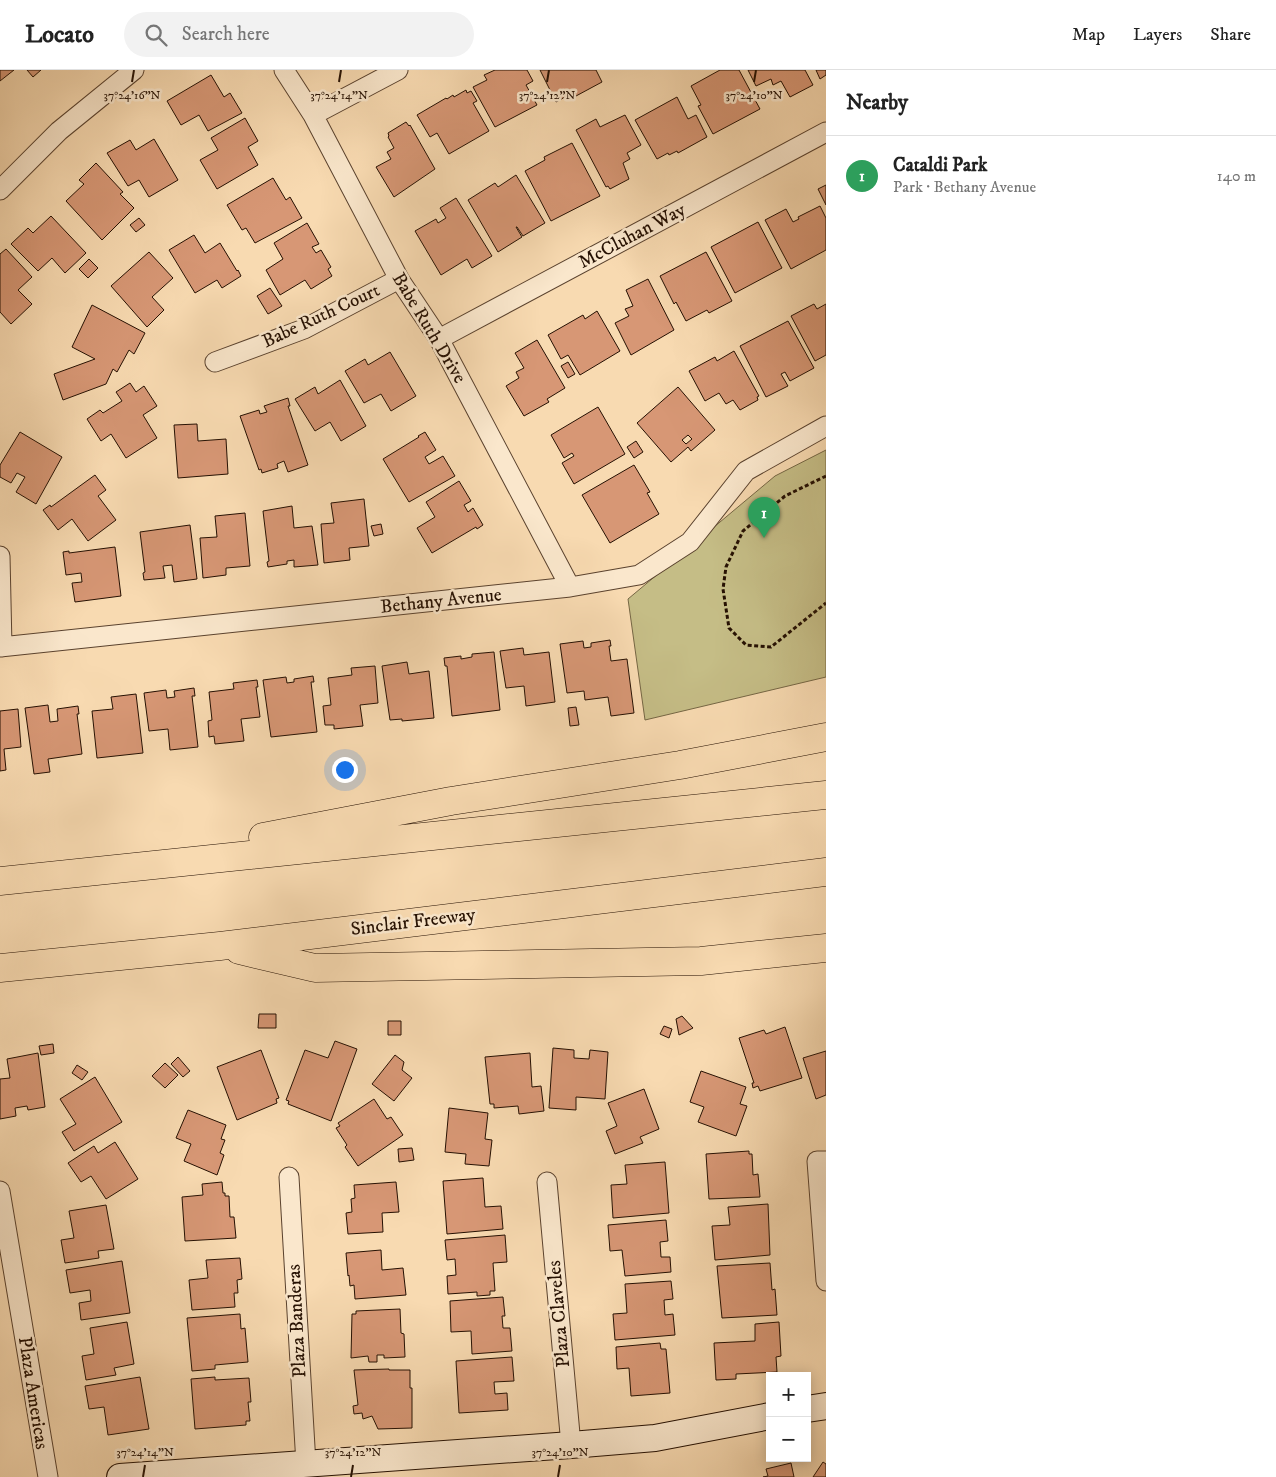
<!DOCTYPE html>
<meta charset="utf-8">
<style>
:root{--surface:#fff;--page:#f2f2f2;--text:#222;--muted:#767676;--line:#e0e0e0;--accent:#b45309}
body{margin:0;font-family:"IM FELL DW Pica",serif;background:var(--page);color:var(--text)}
.controls{position:absolute;right:15px;bottom:15px;display:grid;overflow:hidden;border-radius:0px;box-shadow:0 2px 12px #0003}
.controls button{width:45px;height:45px;display:grid;place-items:center;padding:0;border:0;border-bottom:1px solid var(--line);background:var(--surface);color:var(--text);font:25px sans-serif}
.you{position:absolute;left:344px;top:699px;width:18px;height:18px;margin:-12px;border:4px solid #fff;border-radius:50%;background:#1a73e8;box-shadow:0 0 0 8px #1a73e833}
.badge{display:grid;place-items:center;width:32px;height:32px;border-radius:50%;background:var(--accent);color:#fff;font-size:16px;font-weight:700}
.pin{position:absolute;translate:-50% -41px;filter:drop-shadow(0 1px 2px #0008)}
.pin::after{content:'';position:absolute;top:26px;width:18px;height:15px;background:inherit;clip-path:polygon(0 0,100% 0,50% 100%)}
.list{margin:0;padding:0;list-style:none}
h2{display:flex;justify-content:space-between;align-items:center;height:65px;margin:0;padding:0 20px;font-size:21px}
h2 small{font-size:16px;font-weight:400;color:var(--muted)}
.list li{display:grid;grid-template-columns:32px 1fr auto;gap:15px;align-items:center;box-sizing:border-box;height:80px;padding:0 20px;border-top:1px solid var(--line)}
.list b{display:block;font-size:19px;white-space:nowrap}
.list p{margin:0;font-size:16px;white-space:nowrap;color:var(--muted)}
.list em{font-size:16px;font-style:normal;color:var(--muted)}
.icon{flex:none;width:28px;height:28px;fill:none;stroke:currentColor;stroke-width:2;stroke-linecap:round;stroke-linejoin:round}
.map{position:relative;flex:none;width:826px;height:1407px;overflow:hidden}
header{display:flex;align-items:center;gap:30px;box-sizing:border-box;height:70px;padding:0 25px;background:var(--surface);border-bottom:1px solid var(--line)}
header strong{font-size:24px}
nav{display:flex;gap:28px;margin-inline-start:auto;font-size:18px}
.search{width:350px;height:45px;background:var(--page);display:flex;align-items:center;gap:12px;box-sizing:border-box;padding:0 18px;border-radius:28px;color:var(--muted);font-size:19px}
main{display:flex}
aside{flex:1;background:var(--surface)}
.map>svg:first-child{display:block}
</style>
<header>
<strong>Locato</strong>
<div class="search"><svg class="icon" aria-label="search" viewBox="0 0 24 24"><circle cx="10" cy="10" r="6"/><path d="M15 15l6 6"/></svg>Search here</div>
<nav><a>Map</a><a>Layers</a><a>Share</a></nav>
</header>
<main>
<div class="map">
<svg width="826" height="1407" viewBox="0 0 826 1407">
<rect width="100%" height="100%" fill="#f8dab1"/>
<filter id="stains"><feTurbulence type="fractalNoise" baseFrequency=".004" numOctaves="4"/><feColorMatrix values="0 0 0 0 .2 0 0 0 0 .09 0 0 0 0 .02 0 0 0 .5 -.17"/></filter>
<radialGradient id="worn" r=".72"><stop offset=".6" stop-color="#630" stop-opacity="0"/><stop offset="1" stop-color="#630" stop-opacity=".3"/></radialGradient>
<path fill="#c5bd86" stroke="#756644" d="M826 380V607L645 650 628 529 775 406Z"/>
<path fill="#d79775" stroke="#251002" fill-rule="evenodd" d="M0 0H14L0 11Z
M27 0H41L33 7Z
M495 0H527L533 11 526 15 537 35 495 57 473 17 487 10 484 5Z
M540 0H596L602 12 576 26 574 22 556 32Z
M720 0H739L760 39 713 64 698 36 701 35 691 16Z
M748 0H805L813 15 790 27 781 11 773 15 771 9 756 16Z
M816 0H826V5L820 9Z
M211 5 224 27 230 23 242 43 208 61 199 45 181 55 167 31Z
M466 20 467 23 471 21 477 31 473 33 489 61 449 84 437 63 430 67 417 45 446 28 447 29 453 25 454 27Z
M677 27 688 49 696 45 707 67 678 83 677 81 669 85 668 83 657 89 635 50Z
M625 45 641 75 627 83 630 89 623 93 629 109 610 119 608 116 606 117 576 60 596 49 600 57Z
M245 48 258 71 248 77 258 95 217 119 200 90 218 80 211 68Z
M406 52 409 56 410 55 435 99 394 127 376 97 391 89 387 82 394 78 388 67 389 66 388 63Z
M154 69 178 110 149 127 139 110 128 116 107 83 130 70 136 80Z
M572 73 600 126 551 151 525 101 545 90 544 87Z
M96 93 123 122 120 124 134 138 102 170 66 131 84 114 79 110Z
M516 105 545 153 523 166 517 157H516L522 167 498 182 468 130 495 113 498 117Z
M273 108 286 130 290 127 302 148 255 173 246 158 242 160 227 135Z
M826 115V135L818 119Z
M456 128 492 186 472 198 467 189 441 205 415 161 436 149 438 153 446 148 440 138Z
M820 136 826 148V180L791 199 765 150 786 139 793 152 799 149 798 147Z
M51 146 86 183 65 203 52 188 38 201 11 174 28 158 33 163Z
M139 148 145 155 136 162 130 155Z
M758 152 782 198 735 223 711 177Z
M307 153 319 174 312 177 316 183 321 180 331 197 328 199 332 206 311 219 305 210 280 225 266 200 283 189 274 173Z
M194 165 205 183 220 173 237 201 238 200 241 206 222 218 217 210 195 223 169 180Z
M6 179 32 207 18 220 32 234 11 254 0 242V184Z
M149 182 173 208 152 227 164 240 147 257 111 216Z
M706 182 732 231 709 243 707 240 686 251 676 232 674 234 660 206Z
M89 189 98 198 88 208 79 199Z
M648 209 674 260 631 285 615 253 629 246 625 239 633 236 626 220Z
M270 218 282 236 268 244 257 226Z
M814 234 817 239 826 234V285L815 291 791 246Z
M92 235 145 263 134 284 129 280 117 302 113 299 106 314 63 330 54 304 95 289 72 277Z
M597 241 620 281 580 305 568 285 561 289 548 265 583 245 585 249Z
M788 251 814 298 790 311 785 302 781 304 788 316 766 327 740 276Z
M537 270 565 318 547 329 549 332 524 346 506 316 519 308 516 302 524 298 515 283Z
M734 281 759 326 757 327 758 330 740 340 733 330 726 334 719 323 705 331 689 301 715 287 717 291Z
M390 282 416 326 391 341 381 324 364 333 345 301 365 289 368 295Z
M568 292 575 304 568 308 561 296Z
M340 310 366 356 341 371 330 352 315 361 295 329 315 317 318 324Z
M130 313 136 322 144 316 157 336 143 345 157 368 126 388 111 364 101 371 87 349 100 340 103 343 122 331 116 322Z
M678 317 715 360 691 381 688 377 671 392 637 353ZM688 365 692 369 686 374 682 370Z
M288 328 290 336H288L308 395 288 402 284 391 277 394 278 398 262 403 261 399 259 400 240 346 259 340 260 344 267 342 264 336Z
M598 337 625 384 574 414 562 393 574 386 572 383 564 388 551 365Z
M197 354 198 371 226 369 228 404 178 408 174 355Z
M20 362 62 387 36 434 16 422 25 407 17 403 11 413 0 407V395Z
M425 362 436 380 425 387 429 394 443 386 455 406 409 432 383 389 419 367 418 366Z
M636 371 643 382 634 388 627 377Z
M634 395 650 422 647 423 659 444 610 473 582 425Z
M95 405 106 420 98 426 116 450 88 471 72 449 58 460 43 440 50 435 51 437Z
M459 411 471 431 464 435 468 442 473 438 483 455 477 459 476 457 432 483 417 458 435 447 426 432Z
M364 429 369 476 349 478 350 490 324 493 321 454 334 453 331 433Z
M292 436 294 458 312 456 318 495 294 497V490L287 491V494L268 497 267 492 269 491 263 441Z
M245 443 250 496 226 498V505L203 508 200 468 217 467 215 446Z
M381 454 383 464 374 466 371 456Z
M190 455 197 509 174 512 172 495 163 496 165 508 144 510 143 503 145 502 140 462Z
M115 477 121 526 75 532 72 513 82 512 81 503 66 505 63 482 69 481V483Z
M610 570 611 576H609L611 591 627 589 634 643 611 646 608 627 585 630 584 621 567 623 560 574 583 571 584 578 591 577V573Z
M523 578 524 585 549 582 555 632 526 636 524 616 506 618 500 581Z
M494 582 500 640 452 646 447 596H445L444 588 461 586V589L472 587V584Z
M407 592 409 604 429 601 434 648 402 651V649L390 650 382 596Z
M375 596 378 633 360 635 363 656 334 659V655H325L323 636 331 635 328 608 352 605 351 598Z
M313 606 314 612H311L317 662 271 667 263 610 286 607 287 613 294 612V609Z
M257 610 258 617H256L260 647 241 649 244 671 215 674 214 666 209 667 208 651 212 650 209 622 234 619 233 613Z
M194 618 195 626H192L198 677 170 680 168 659 149 661 144 623 166 620 167 628 175 627 174 621Z
M136 624 143 683 97 688 92 641 113 639 111 627Z
M48 635 50 652 58 651 57 639 78 636 79 644H77L82 684 48 689 50 702 34 704 25 638Z
M576 637 579 655 570 656 568 638Z
M18 639 21 677 4 679 6 700 0 701V641Z
M259 944H276V958H258Z
M682 946 693 958 679 965 676 949Z
M388 951H401V965H388Z
M664 956 672 959 669 968 660 964Z
M785 957 802 1008 760 1021 758 1016 753 1018 752 1013H754L739 968 764 960 766 964Z
M335 971 357 979 331 1051 288 1034 289 1031 286 1030 305 980 328 988Z
M53 974 54 983 41 985 39 976Z
M553 978 574 980V988L589 989 590 980 608 982 605 1029 576 1027V1040L549 1038Z
M261 980 279 1028 276 1029 277 1033 237 1050 217 997Z
M826 981V1025L816 1029 803 988Z
M38 983 45 1037 28 1040 27 1036 15 1038 16 1046 0 1049V1009L10 1008 7 989Z
M530 983 532 1017 541 1016 544 1041 519 1044 518 1036 494 1038V1034H490L485 987Z
M395 985 404 992 402 1000 412 1008 394 1031 372 1014Z
M178 987 190 1001 183 1007 171 994Z
M165 993 178 1005 165 1018 152 1006Z
M77 995 88 1002 82 1010 72 1003Z
M701 1001 746 1017 740 1034 747 1036 736 1066 698 1052 704 1037 690 1032Z
M95 1007 122 1052 74 1081 62 1062 76 1054 60 1029Z
M644 1019 659 1059 640 1067 643 1073 615 1084 606 1061 617 1056 608 1033Z
M374 1029 387 1049 391 1047 403 1065 358 1096 345 1077 347 1075 336 1058 340 1056 338 1053Z
M449 1038 488 1043 485 1069 492 1070 489 1096 465 1094 466 1084 445 1082Z
M188 1040 226 1055 221 1069 225 1070 220 1083 224 1085 217 1105 184 1091 191 1074 176 1068Z
M115 1072 138 1109 106 1129 91 1106 81 1112 68 1093 94 1076 98 1083Z
M412 1078 414 1090 399 1092 398 1079Z
M749 1081V1084H752L753 1105 758 1104 760 1127 709 1129 706 1084Z
M665 1092 669 1143 613 1148 611 1115 627 1114 625 1095Z
M483 1108 485 1137 501 1136 503 1159 447 1164 443 1111Z
M222 1112 223 1123H225V1126H229L230 1147H234L236 1168 185 1171 182 1127 203 1125 202 1114Z
M396 1112 399 1142 382 1143 383 1162 348 1164 346 1143 352 1142 351 1129 355 1128 354 1115Z
M768 1134 770 1185 715 1190 712 1156 730 1155 728 1137Z
M106 1135 114 1179 98 1181 99 1188 65 1193 61 1170 74 1168 69 1141Z
M666 1150 668 1171 660 1172 661 1187H670L671 1202 625 1206 622 1180 610 1181 608 1155Z
M505 1165 507 1192 493 1193 495 1221H490V1225L477 1226V1222L448 1224 447 1206 456 1205 455 1189 447 1190 445 1170Z
M381 1180 382 1200 403 1198 406 1225 355 1229 354 1215 350 1216 349 1205 348 1206 346 1183Z
M240 1188 242 1209 237 1210 238 1223H234L235 1237 192 1240 189 1210 208 1208 206 1190Z
M122 1191 130 1243 81 1250 79 1233 91 1231 90 1220 70 1223 66 1200Z
M770 1193 772 1220 775 1219 777 1245 722 1248 717 1196Z
M671 1211 673 1229 664 1230 665 1245 673 1244 675 1265 615 1270 613 1244 627 1243 625 1214Z
M503 1227 505 1246H502L503 1258H510L512 1281 472 1284 471 1261 451 1262 450 1231Z
M400 1239 401 1263 404 1264 405 1287 384 1288V1285H377V1292H369L368 1286 351 1288 352 1244H356V1241Z
M240 1244 241 1259 245 1258 248 1292 215 1295V1299L192 1301 187 1248Z
M127 1252 134 1294 114 1298 116 1305 86 1310 82 1286 94 1284 90 1258Z
M779 1252 781 1286 776 1287 777 1302 736 1304V1309L716 1310 714 1273 755 1271V1254Z
M660 1273 661 1279H666L670 1323 631 1326 629 1298 617 1299 616 1277Z
M512 1287 514 1311 494 1312 495 1324 507 1323 508 1340 459 1343 456 1291Z
M389 1299V1300H410V1318H412V1358L378 1359 372 1346 363 1349 362 1343 354 1344 353 1336 358 1335 354 1300Z
M140 1307 149 1359 108 1365 104 1337 89 1339 85 1316Z
M215 1307V1310L249 1308 251 1332H248L250 1351H246V1355L195 1359 191 1309Z
M823 1392 826 1394V1407H813Z
M791 1393 794 1407H763L768 1406 766 1399Z"/>
<g fill="none" stroke-linecap="round" stroke-linejoin="round">
<defs>
<path id="street" d="M284 0 313 45 399 209 439 269 570 517
M313 45 398 0
M0 120 59 61 134 0
M439 269 826 62
M215 292 304 259 399 209
M0 486 2 577
M0 577 570 517 639 505 690 472 746 401 826 356
M826 1091H817L826 1211
M289 1107 306 1394
M547 1112 571 1375
M0 1121 48 1407"/>
<path id="secondary" d="M807 1339 826 1336
M120 1407 571 1375 655 1368 770 1346"/>
<path id="highway" d="M263 767 451 731 680 695 826 667
M0 811 826 725
M239 880 315 898 701 891 826 878
M0 898 220 876 826 802"/>
</defs>
<use href="#street" stroke="#5a422e" stroke-width="21"/>
<use href="#secondary" stroke="#251002" stroke-width="28"/>
<use href="#highway" stroke="#251002" stroke-width="29"/>
<path stroke="#251002" stroke-width="3" stroke-dasharray="4 2.5" stroke-linecap="butt" d="M826 406 785 426 743 461 726 497 723 519 729 558 746 575 771 577 826 533"/>
<use href="#street" stroke="#fae7cc" stroke-width="19"/>
<use href="#secondary" stroke="#fae7cc" stroke-width="26"/>
<use href="#highway" stroke="#f8dab1" stroke-width="28"/>
</g>
<path fill="none" stroke="#251002" stroke-width="2" d="M132 12 134 0M339 12 341 0M547 12 549 0M754 12 756 0M143 1407 145 1395M351 1407 353 1395M558 1407 560 1395"/>
<g text-anchor="middle" dominant-baseline="central" stroke-width="5" stroke-linejoin="round" paint-order="stroke">
<g font-size="19" fill="#251002" stroke="#fae7cc">
<text transform="translate(632 166) rotate(-28)">McCluhan Way</text>
<text transform="translate(321 246) rotate(-25)">Babe Ruth Court</text>
<text transform="translate(429 258) rotate(59)">Babe Ruth Drive</text>
<text transform="translate(441 531) rotate(-6)">Bethany Avenue</text>
<text transform="translate(413 852) rotate(-7)">Sinclair Freeway</text>
<text transform="translate(559 1244) rotate(-95)">Plaza Claveles</text>
<text transform="translate(297 1251) rotate(-93)">Plaza Banderas</text>
<text transform="translate(33 1323) rotate(81)">Plaza Americas</text>
</g>
</g>
<g font-size="12" text-anchor="middle" fill="#251002" stroke="#fae7cc" stroke-width="5" stroke-linejoin="round" paint-order="stroke">
<text x="132" y="29">37°24'16"N</text>
<text x="339" y="29">37°24'14"N</text>
<text x="547" y="29">37°24'12"N</text>
<text x="754" y="29">37°24'10"N</text>
<text x="145" y="1386">37°24'14"N</text>
<text x="353" y="1386">37°24'12"N</text>
<text x="560" y="1386">37°24'10"N</text>
</g>
<rect width="100%" height="100%" filter="url(#stains)"/>
<rect width="100%" height="100%" fill="url(#worn)"/>
</svg>
<div class="controls">
<button>+</button>
<button>−</button>
</div>
<div class="you"></div>
<div class="pin badge" style="left:764px;top:468px;background:#2e9e5b">1</div>
</div>
<aside>
<h2>Nearby<small></small></h2>
<ul class="list">
<li><span class="badge" style="background:#2e9e5b">1</span><div><b>Cataldi Park</b><p>Park · Bethany Avenue</p></div><em>140 m</em></li>
</ul>
</aside>
</main>
